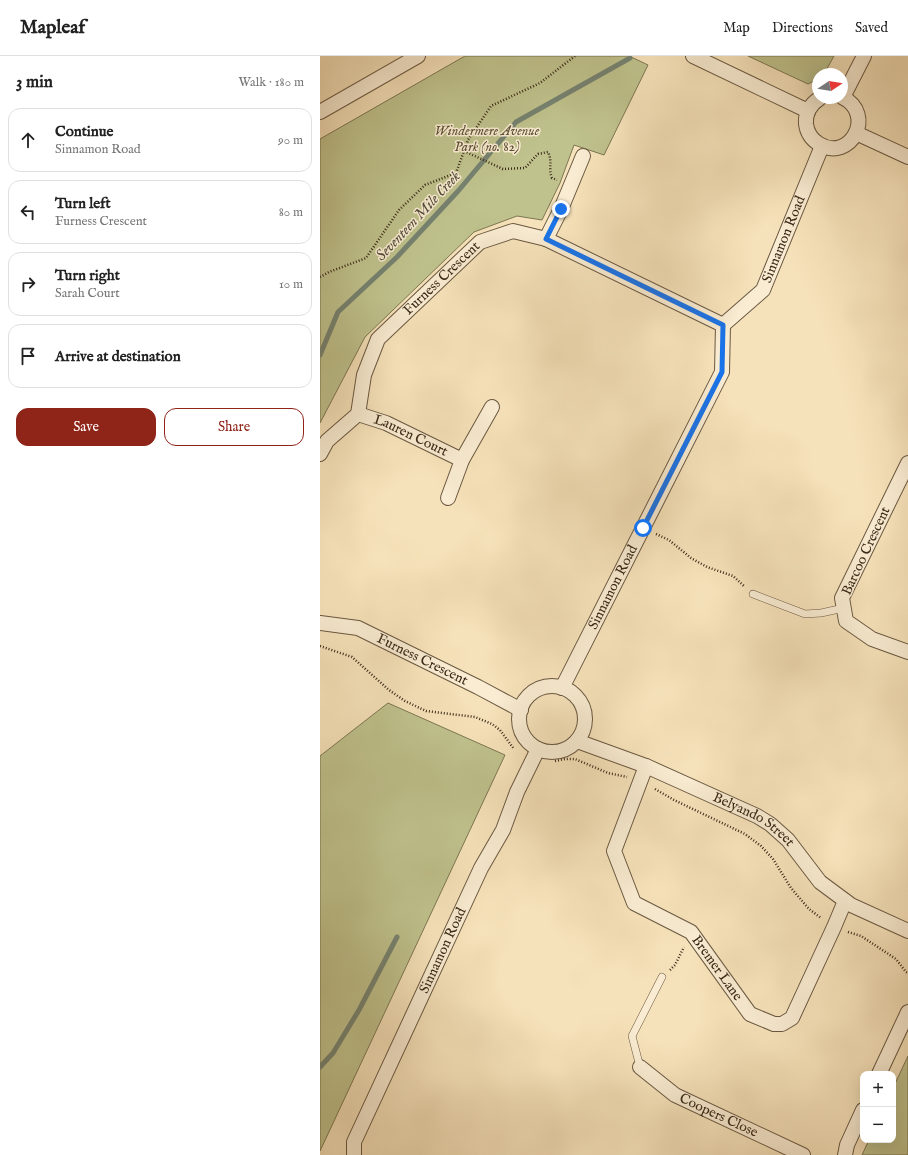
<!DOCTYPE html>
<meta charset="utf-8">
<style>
:root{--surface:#fff;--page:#f6f6f6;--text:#222;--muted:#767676;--line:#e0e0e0;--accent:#8f2418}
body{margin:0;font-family:"IM FELL English",serif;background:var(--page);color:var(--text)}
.controls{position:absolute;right:12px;bottom:12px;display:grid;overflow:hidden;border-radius:8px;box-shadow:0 4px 16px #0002}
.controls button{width:36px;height:36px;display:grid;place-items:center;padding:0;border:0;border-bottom:1px solid var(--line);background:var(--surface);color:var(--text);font:20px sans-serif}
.compass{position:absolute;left:492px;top:12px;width:36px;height:36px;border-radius:50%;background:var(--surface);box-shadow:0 4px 16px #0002;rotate:78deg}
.stop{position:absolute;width:12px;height:12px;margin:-9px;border:3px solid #1a73e8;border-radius:50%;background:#fff}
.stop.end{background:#1a73e8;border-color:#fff;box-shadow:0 1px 4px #0008}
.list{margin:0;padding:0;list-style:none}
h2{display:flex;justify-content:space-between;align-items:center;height:52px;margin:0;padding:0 16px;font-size:17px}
h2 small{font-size:13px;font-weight:400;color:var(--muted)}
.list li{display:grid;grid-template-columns:26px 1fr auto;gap:12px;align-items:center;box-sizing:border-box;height:64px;margin:0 8px 8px;padding:0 8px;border:1px solid var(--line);border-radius:12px}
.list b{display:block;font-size:15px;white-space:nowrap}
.list p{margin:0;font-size:13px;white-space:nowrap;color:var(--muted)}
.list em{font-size:13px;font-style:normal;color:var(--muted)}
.actions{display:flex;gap:8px;padding:12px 16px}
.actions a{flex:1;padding:9px 0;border:1px solid var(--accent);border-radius:12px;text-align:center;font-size:14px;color:var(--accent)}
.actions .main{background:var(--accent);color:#fff}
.icon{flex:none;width:22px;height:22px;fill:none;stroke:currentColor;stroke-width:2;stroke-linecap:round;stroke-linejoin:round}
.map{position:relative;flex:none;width:588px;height:1099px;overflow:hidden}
header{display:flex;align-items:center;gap:24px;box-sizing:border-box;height:56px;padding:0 20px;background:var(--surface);border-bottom:1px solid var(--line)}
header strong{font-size:19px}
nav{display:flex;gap:22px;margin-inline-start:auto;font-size:14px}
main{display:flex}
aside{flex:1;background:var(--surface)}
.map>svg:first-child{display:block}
</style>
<header>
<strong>Mapleaf</strong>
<nav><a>Map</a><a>Directions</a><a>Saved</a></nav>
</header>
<main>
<aside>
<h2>3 min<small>Walk · 180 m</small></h2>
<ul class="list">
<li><svg class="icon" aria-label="ahead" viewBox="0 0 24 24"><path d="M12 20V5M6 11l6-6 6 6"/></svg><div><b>Continue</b><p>Sinnamon Road</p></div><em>90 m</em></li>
<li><svg class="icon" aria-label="left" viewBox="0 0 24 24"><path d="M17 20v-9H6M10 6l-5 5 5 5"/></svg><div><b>Turn left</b><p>Furness Crescent</p></div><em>80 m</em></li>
<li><svg class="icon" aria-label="right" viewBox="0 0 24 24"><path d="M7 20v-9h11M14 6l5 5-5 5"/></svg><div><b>Turn right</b><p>Sarah Court</p></div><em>10 m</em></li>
<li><svg class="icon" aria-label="arrive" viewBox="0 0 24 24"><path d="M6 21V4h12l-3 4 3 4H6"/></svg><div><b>Arrive at destination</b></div></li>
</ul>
<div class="actions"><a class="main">Save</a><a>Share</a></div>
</aside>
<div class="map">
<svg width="588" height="1099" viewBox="0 0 588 1099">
<rect width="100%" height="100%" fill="#f6e2ba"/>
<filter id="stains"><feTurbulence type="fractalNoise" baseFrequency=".005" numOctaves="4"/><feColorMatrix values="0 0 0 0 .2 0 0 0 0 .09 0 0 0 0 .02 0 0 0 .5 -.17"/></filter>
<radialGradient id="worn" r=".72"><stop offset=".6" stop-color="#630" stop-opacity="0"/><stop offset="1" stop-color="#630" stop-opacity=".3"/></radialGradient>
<path fill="#bfc28d" stroke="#7d7653" d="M145 0H309L328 9 284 99 254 89 240 127 222 164 197 160 154 176 45 281 0 367V83Z
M428 0H514L504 18H498V23L488 28Z
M68 647 185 699 0 1095V700Z
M588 1000V1099H542L549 1084H573V1032Z"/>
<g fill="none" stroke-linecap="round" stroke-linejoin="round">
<path stroke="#768371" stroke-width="5" d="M0 299 18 256 77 201 139 134 196 66 310 2
M0 1011 13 997 39 954 77 881"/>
<defs>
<path id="service" d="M433 538 485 558 501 557 524 552
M320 1011 312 980 342 921"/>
<g id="minor">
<path d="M373 0 488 55"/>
<path d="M523 41 544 0"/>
<path d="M500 42C491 48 485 57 486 68 487 76 491 83 499 88 530 107 557 58 522 41"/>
<path d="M0 56 98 0"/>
<path d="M536 77 588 101"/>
<path d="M226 183 241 153 263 100"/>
<path id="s1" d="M38 358 66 367 142 404"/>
<path id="s2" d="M0 398 7 385 38 358 44 319 58 283 160 186 193 175 226 183 403 269"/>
<path d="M588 407 522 542 526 565 552 583 588 596"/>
<path d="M128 442 142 404 172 351"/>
<path id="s3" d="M0 567 38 572 158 631 201 654"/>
<circle cx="232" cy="663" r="33"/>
<path id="s4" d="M242 632 402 316 403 269 443 234 502 90"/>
<path id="s5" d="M257 685 326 710 437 760 450 768 468 784 500 826 531 849 588 875"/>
<path id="s6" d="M326 710 294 795 314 847 371 876 430 958 454 968H462L472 962 514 871 525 845"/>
<path id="s7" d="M320 1011 355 1039 483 1099"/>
<path d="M559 1018 588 956"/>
<path id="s8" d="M34 1099V1086L161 812 183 774 197 736 218 693"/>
<path d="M525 1099 527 1089 543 1054"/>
</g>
</defs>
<use href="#service" stroke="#6a5841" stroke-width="8"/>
<use href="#minor" stroke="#6a5841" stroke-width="16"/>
<path stroke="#3b2a19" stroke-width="2.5" stroke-dasharray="1 2" stroke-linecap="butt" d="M144 95 183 113 205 112 218 98 228 96C233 106 228 112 232 122L237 124
M0 221 9 216 46 202 79 154 105 129 136 117 148 84 171 50 220 27 255 0
M336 478 349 484 371 502 387 511 413 520 425 531
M0 590 32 601 69 634 85 645 106 655 155 661 172 668 180 674 194 693
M235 705 245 703H255L288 717 307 721
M335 733 354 744 425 778 441 790 453 803 471 832 489 853 501 862
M528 876 541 880 576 903 586 916 588 917
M350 914 355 909 364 891"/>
<use href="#service" stroke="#f9ecd2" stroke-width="7"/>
<use href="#minor" stroke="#f9ecd2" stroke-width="14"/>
</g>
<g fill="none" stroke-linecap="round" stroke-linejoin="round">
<path stroke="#1a73e8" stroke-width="5" d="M241 153 226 183 403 269 402 316 323 472"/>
</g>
<g text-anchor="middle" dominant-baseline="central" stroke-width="3" stroke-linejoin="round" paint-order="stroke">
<g font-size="14" font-style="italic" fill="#5c5036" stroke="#f9ecd2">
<text x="167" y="75">Windermere Avenue<tspan x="167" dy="16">Park (no. 82)</tspan></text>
</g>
<g font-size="14" fill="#3b2a19" stroke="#f9ecd2">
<text stroke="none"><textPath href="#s4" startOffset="509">Sinnamon Road</textPath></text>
<text stroke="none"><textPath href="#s2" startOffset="222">Furness Crescent</textPath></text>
<text stroke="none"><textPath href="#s1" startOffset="57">Lauren Court</textPath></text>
<text transform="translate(546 495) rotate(-65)">Barcoo Crescent</text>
<text stroke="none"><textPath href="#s4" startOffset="113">Sinnamon Road</textPath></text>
<text stroke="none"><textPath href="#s3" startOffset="110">Furness Crescent</textPath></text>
<text stroke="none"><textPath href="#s5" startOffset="194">Belyando Street</textPath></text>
<text stroke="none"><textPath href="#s8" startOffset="224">Sinnamon Road</textPath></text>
<text stroke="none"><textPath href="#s6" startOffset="255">Bremer Lane</textPath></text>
<text stroke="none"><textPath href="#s7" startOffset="93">Coopers Close</textPath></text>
</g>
<g font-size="15" font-style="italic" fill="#544f3e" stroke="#f9ecd2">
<text transform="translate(98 160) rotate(-47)">Seventeen Mile Creek</text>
</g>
</g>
<rect width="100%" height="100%" filter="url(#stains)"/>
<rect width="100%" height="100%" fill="url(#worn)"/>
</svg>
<div class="controls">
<button>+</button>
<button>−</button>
</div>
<svg class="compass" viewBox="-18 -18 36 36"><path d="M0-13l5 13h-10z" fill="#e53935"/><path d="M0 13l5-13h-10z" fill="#767676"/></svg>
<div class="stop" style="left:323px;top:472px"></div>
<div class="stop end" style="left:241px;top:153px"></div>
</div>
</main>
